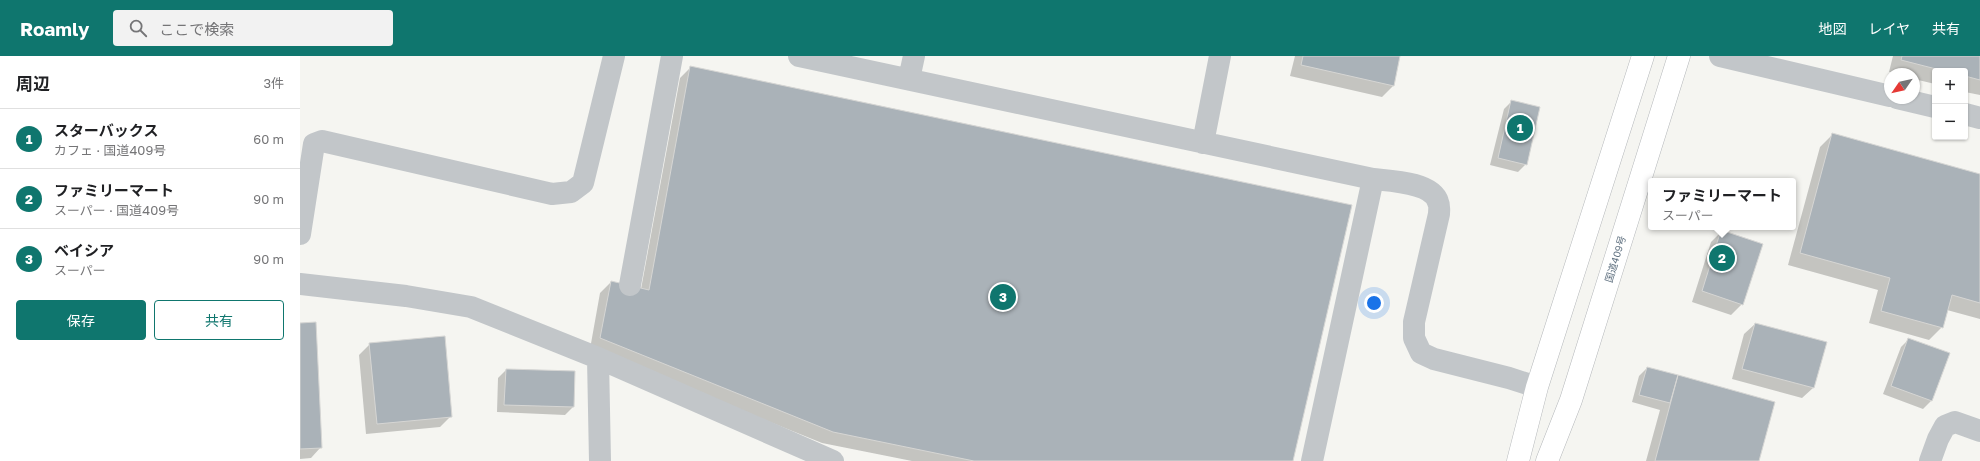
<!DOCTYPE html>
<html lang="ja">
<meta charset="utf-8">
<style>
:root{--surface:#fff;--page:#f2f2f2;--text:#202124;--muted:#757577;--line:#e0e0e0;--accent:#0f766e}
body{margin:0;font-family:"Golos Text","Noto Sans JP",sans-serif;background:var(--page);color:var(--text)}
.controls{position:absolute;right:12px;top:12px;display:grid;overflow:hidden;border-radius:4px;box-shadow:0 1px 3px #0004}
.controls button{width:36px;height:36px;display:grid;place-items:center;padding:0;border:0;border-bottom:1px solid var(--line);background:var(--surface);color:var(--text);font:20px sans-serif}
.compass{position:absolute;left:1584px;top:12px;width:36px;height:36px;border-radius:50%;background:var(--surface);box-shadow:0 1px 3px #0004;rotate:236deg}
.you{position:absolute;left:1074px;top:247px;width:14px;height:14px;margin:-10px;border:3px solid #fff;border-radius:50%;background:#1a73e8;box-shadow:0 0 0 6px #1a73e833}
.badge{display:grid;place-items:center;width:26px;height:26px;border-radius:50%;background:var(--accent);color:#fff;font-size:13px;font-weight:700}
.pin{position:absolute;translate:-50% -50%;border:2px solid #fff;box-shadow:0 1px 4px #0006}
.popup{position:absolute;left:1348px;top:122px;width:148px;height:52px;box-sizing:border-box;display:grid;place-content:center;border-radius:4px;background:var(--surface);filter:drop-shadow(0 1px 3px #0005);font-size:13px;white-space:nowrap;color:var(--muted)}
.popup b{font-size:15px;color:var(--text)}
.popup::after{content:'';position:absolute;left:50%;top:100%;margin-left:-8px;border:8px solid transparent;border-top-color:var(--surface)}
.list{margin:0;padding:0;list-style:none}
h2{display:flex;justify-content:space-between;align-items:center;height:52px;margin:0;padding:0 16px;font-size:17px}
h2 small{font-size:13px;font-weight:400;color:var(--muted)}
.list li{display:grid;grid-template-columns:26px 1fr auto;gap:12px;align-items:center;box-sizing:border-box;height:60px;padding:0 16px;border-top:1px solid var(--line)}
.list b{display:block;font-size:15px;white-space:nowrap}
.list p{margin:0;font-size:13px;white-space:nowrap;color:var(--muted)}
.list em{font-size:13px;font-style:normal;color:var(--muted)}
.actions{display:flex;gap:8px;padding:12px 16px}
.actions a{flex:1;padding:9px 0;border:1px solid var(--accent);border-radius:4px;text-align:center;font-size:14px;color:var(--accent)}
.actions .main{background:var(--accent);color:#fff}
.icon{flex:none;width:22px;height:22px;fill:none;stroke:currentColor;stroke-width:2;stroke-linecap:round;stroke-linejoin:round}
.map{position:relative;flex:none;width:1680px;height:405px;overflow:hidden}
header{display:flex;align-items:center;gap:24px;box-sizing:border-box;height:56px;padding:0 20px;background:var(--accent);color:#fff}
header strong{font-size:19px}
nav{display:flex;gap:22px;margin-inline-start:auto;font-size:14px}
.search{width:280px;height:36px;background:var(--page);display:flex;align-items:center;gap:10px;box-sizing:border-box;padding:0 14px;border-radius:4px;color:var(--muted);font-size:15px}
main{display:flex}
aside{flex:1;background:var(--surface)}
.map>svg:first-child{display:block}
</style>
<header>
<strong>Roamly</strong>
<div class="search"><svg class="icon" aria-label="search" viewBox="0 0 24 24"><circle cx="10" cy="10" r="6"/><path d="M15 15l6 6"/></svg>ここで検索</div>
<nav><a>地図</a><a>レイヤ</a><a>共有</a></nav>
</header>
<main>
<aside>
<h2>周辺<small>3件</small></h2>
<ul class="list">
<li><span class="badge">1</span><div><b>スターバックス</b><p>カフェ · 国道409号</p></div><em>60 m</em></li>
<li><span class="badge">2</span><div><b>ファミリーマート</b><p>スーパー · 国道409号</p></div><em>90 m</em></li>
<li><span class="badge">3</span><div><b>ベイシア</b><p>スーパー</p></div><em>90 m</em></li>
</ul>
<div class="actions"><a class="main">保存</a><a>共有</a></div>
</aside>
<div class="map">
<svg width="1680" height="405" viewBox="0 0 1680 405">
<rect width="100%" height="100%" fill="#f5f5f1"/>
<path fill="#0003" d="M995 0H1099L1093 30 1082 41 990 20Z
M1593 0H1680V39L1665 36V15H1635V28L1614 23V18L1589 16Z
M391 11 992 405H612L522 387 290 293 300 237 311 226 341 233 380 22Z
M1212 45 1226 108 1218 116 1190 109 1204 53Z
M1533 78 1680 119V263L1647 254 1642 271 1629 284 1569 267 1578 234 1488 209 1520 91Z
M1422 175 1442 248 1431 259 1392 246 1411 186Z
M0 268 21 391 11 402 0 403Z
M1455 268 1513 332 1502 342 1432 323 1444 278Z
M1609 283 1631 345 1623 353 1583 338 1601 291Z
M70 288 151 360 140 371 66 378 59 299Z
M1347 312 1474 347 1458 405H1346L1360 354 1332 346 1339 320Z
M206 314 274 316 273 351 265 359 197 356 198 322Z"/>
<path fill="#aab2b8" stroke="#d6d6d4" d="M1003 0H1100L1094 30 1001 9Z
M1602 0H1680V24L1665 20V15H1644L1601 4Z
M390 10 1052 149 993 405H674L533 376 300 282 311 225 349 234Z
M1211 44 1240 51 1227 109 1198 102Z
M1532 77 1680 118V247L1652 239 1643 272 1581 255 1590 222 1500 197Z
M1421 174 1463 188 1443 249 1402 235Z
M16 266 22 392 0 393V267Z
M1455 267 1527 286 1514 332 1442 313Z
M145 280 152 361 77 368 69 287Z
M1608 282 1650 297 1632 345 1591 330Z
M1347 311 1378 319 1370 347 1339 339Z
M206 313 275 315 274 351 204 349Z
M1378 319 1475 346 1459 405H1355Z"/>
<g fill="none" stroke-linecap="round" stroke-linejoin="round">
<defs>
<path id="highway" d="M1218 405 1237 331 1343 0
M1247 405 1271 344 1379 0"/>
</defs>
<use href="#highway" stroke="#b5b8bb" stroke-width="23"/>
<path stroke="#c2c6c9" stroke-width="22" d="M499 0 1073 123C1091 125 1132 126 1138 146 1140 150 1139 155 1139 158L1114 266V282L1121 297 1134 303 1209 322 1237 331
M1420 0 1590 40
M609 23 614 0
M1597 42 1635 51
M1665 58 1680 62
M903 87 920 0
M0 178 14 88 22 85 252 138 271 136 283 127 314 0
M0 228 106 240 171 251 298 302 533 405
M330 229 372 0
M298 302 300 405
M1012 405 1073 123
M1630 405 1638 383 1645 370 1655 366 1680 375"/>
<use href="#highway" stroke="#fff" stroke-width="22"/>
</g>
<g text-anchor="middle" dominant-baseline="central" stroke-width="4" stroke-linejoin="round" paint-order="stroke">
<g font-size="10" fill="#637483" stroke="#fff">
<text transform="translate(1315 203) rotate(-73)">国道409号</text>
</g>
</g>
</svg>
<div class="controls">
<button>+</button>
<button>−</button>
</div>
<svg class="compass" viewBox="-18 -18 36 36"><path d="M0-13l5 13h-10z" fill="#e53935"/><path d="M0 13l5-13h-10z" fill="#757577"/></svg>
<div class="you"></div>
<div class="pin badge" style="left:1220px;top:72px">1</div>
<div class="pin badge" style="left:1422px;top:202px">2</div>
<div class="popup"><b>ファミリーマート</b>スーパー</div>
<div class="pin badge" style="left:703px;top:241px">3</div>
</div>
</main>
